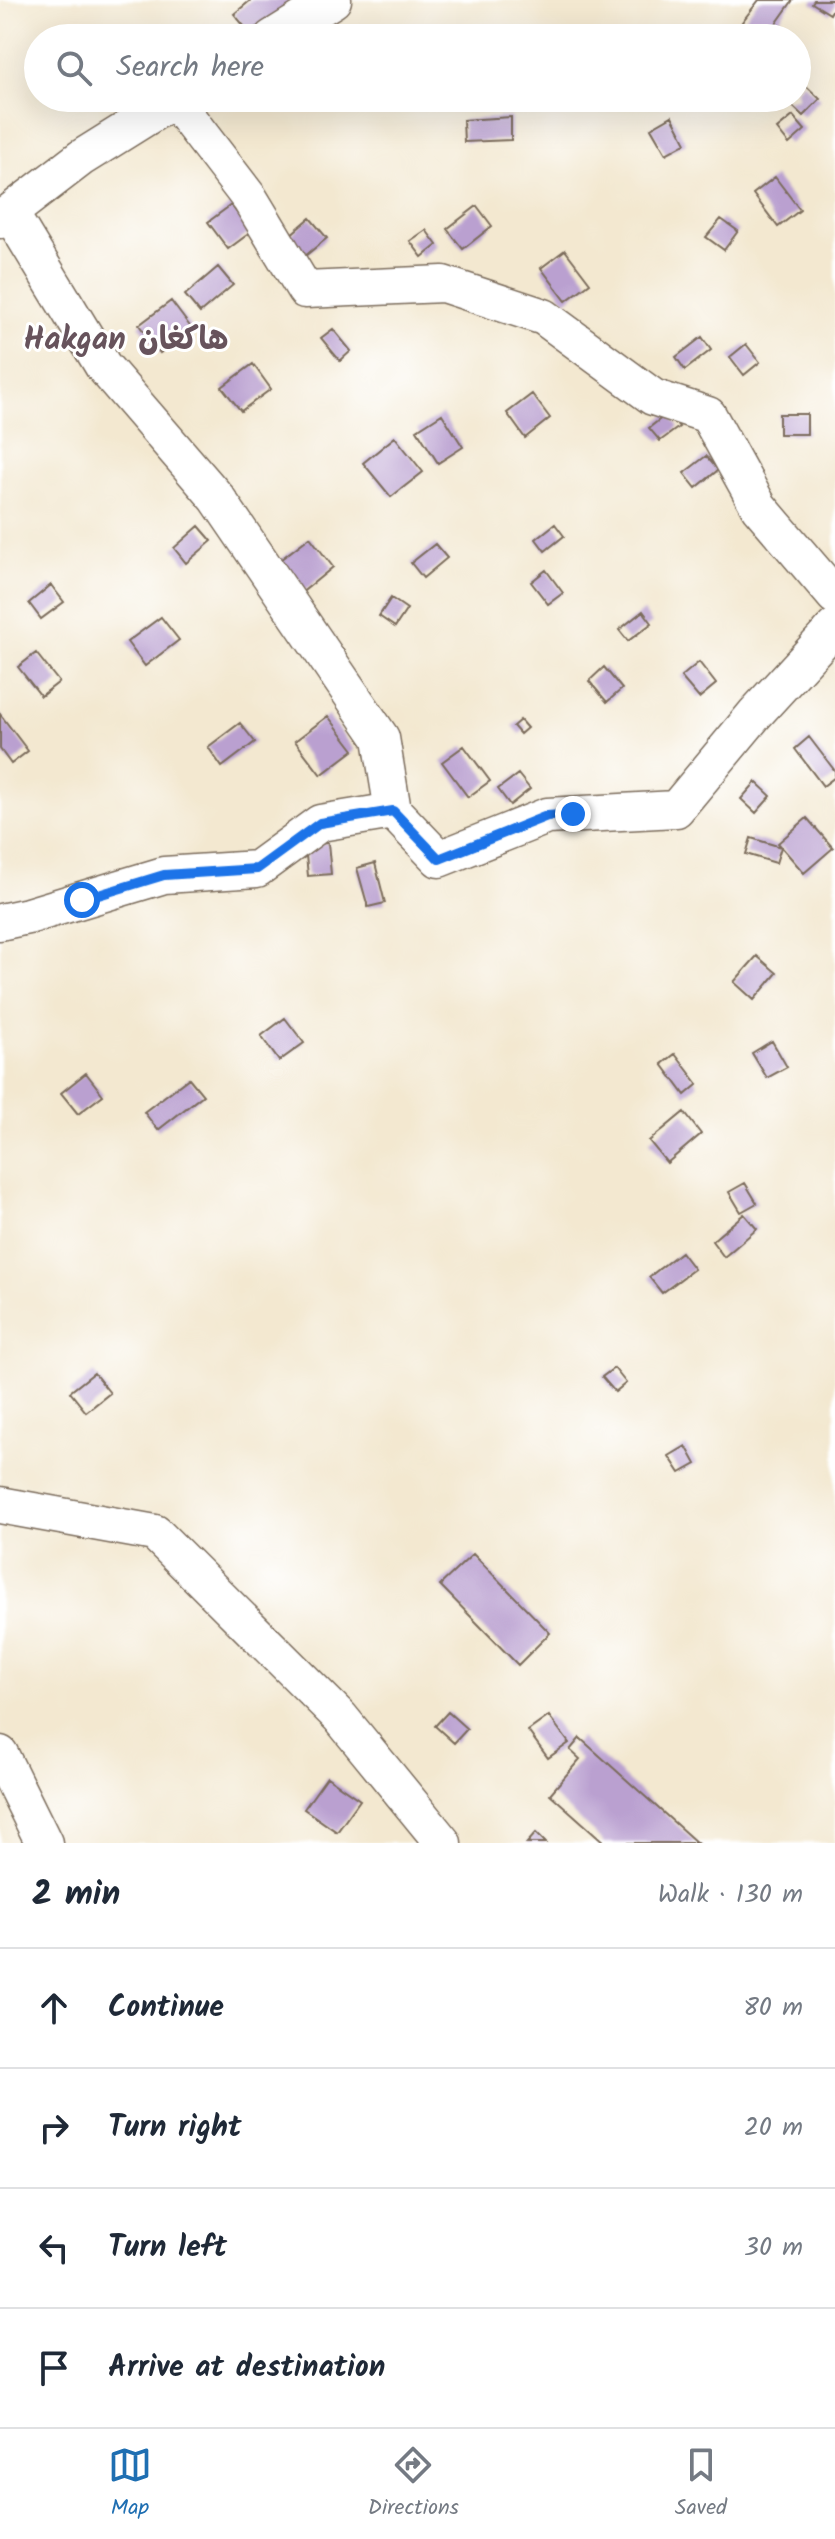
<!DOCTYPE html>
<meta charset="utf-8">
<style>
:root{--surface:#fff;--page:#f6f6f7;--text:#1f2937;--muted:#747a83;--line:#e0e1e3;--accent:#1f6fb2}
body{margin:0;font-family:Kalam,"Playpen Sans Arabic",sans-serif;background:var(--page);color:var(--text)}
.stop{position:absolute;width:24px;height:24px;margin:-18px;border:6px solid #1a73e8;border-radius:50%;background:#fff}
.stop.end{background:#1a73e8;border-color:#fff;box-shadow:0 2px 8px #0008}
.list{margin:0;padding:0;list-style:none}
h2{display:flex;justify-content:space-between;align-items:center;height:104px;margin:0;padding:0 32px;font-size:34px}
h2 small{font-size:26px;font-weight:400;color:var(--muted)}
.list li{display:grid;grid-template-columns:52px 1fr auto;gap:24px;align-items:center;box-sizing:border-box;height:120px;padding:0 32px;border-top:2px solid var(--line)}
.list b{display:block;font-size:30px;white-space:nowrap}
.list em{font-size:26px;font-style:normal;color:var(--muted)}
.icon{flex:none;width:44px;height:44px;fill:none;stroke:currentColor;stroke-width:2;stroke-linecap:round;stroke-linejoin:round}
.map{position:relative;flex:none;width:835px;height:1843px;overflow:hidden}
.search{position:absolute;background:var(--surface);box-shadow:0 8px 32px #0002;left:24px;right:24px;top:24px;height:88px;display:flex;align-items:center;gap:20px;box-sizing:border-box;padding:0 28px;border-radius:44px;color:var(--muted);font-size:30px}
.sheet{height:584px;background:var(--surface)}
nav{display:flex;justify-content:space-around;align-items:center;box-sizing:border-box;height:112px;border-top:2px solid var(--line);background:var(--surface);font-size:22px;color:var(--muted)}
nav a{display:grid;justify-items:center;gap:4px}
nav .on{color:var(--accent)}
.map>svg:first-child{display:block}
</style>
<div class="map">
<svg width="835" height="1843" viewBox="0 0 835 1843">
<rect width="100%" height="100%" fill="#fff"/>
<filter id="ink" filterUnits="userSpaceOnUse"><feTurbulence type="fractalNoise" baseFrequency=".0125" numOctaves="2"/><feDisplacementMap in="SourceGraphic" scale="16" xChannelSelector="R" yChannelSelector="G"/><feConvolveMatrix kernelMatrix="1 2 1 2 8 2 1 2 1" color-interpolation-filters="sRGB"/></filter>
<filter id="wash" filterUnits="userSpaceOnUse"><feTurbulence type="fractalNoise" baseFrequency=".006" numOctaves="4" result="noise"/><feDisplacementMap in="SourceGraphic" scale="32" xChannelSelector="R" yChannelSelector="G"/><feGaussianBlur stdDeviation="1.8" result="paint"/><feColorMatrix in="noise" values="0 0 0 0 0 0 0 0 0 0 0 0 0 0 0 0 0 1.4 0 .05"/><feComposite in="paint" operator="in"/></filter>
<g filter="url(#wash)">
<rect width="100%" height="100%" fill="#f3e8d0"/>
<g id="blocks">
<path fill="#baa0d0" d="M251 0H297L303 7 264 38H254L234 14Z
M759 0H793L766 38 742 22Z
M814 0H835V5L830 14 812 3Z
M357 26 366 38H342Z
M803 83 820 99 803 116 786 100 797 98V89Z
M672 116 686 143 666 154 651 128Z
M793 116 805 130 789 144 777 129Z
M511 117V140L464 142 463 120Z
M775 177 800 210 778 227 753 194Z
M231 205 251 232 228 249 208 222Z
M477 206 492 226 463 249 447 229Z
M310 218 327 238 305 256 289 236Z
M721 219 738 231 724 250 706 237Z
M426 230 437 245 422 257 410 241Z
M565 250 590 283 566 301 541 268Z
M218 267 233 285 200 313 185 295Z
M171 301 192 329 160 353 139 325Z
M333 329 351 351 340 361 321 338Z
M702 337 711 350 685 370 676 357Z
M746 344 760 362 744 375 730 357Z
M253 364 271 389 241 411 222 387Z
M532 394 550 418 525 438 507 413Z
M668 413 679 427 660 441 649 428Z
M442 414 463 447 438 463 417 430Z
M779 414H807V434H779Z
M395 437 423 472 391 497 363 463Z
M706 456 718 470 696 488 684 473Z
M555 524 564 536 545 551 536 539Z
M199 526 212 541 186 563 174 548Z
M310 537 333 567 300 594 276 563Z
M435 544 447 558 423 578 411 563Z
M546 570 563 593 548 604 531 582Z
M51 585 64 602 41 619 29 603Z
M391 598 407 609 395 627 379 616Z
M643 611 652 623 628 641 619 630Z
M161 617 179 640 145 666 127 642Z
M36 653 59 682 41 696 18 667Z
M699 662 716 684 699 698 681 677Z
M604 667 622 689 607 702 589 681Z
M0 714 28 751 11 764 0 749Z
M328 716 354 750 321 775 295 741Z
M520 720 527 728 520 734 513 726Z
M240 723 255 742 222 767 208 747Z
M809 737 835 771V777L823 786 795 749Z
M464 746 490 781 468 797 442 762Z
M518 774 530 789 510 805 498 789Z
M756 782 771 796 756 813 741 799Z
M807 818 833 848 804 873 778 843Z
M751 838 781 847 776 863 746 854Z
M328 843 331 874 308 876 305 845Z
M375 863 385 903 368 907 357 868Z
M757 956 777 973 754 1000 734 982Z
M285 1018 304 1043 279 1061 261 1036Z
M772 1041 787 1067 767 1078 752 1053Z
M675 1054 698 1084 685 1095 662 1064Z
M86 1073 103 1095 78 1114 61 1093Z
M189 1078 203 1095 158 1130 144 1112Z
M684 1112 701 1134 667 1163 649 1141Z
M745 1183 757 1203 741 1212 729 1192Z
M744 1214 757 1229 724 1257 712 1241Z
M681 1252 694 1269 662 1293 649 1277Z
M614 1368 626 1383 615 1392 602 1377Z
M94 1373 110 1393 86 1412 70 1392Z
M686 1446 696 1464 680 1473 669 1456Z
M473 1554 550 1633 518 1665 440 1585Z
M448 1712 467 1729 454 1743 435 1726Z
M549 1716 569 1743 548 1758 528 1731Z
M580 1738 697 1843H605L550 1794 580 1759 570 1750Z
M327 1777 360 1800 337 1832 304 1809Z
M536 1833 546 1843H527Z"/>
</g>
</g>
<g filter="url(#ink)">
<use href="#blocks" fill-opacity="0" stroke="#7b6c5c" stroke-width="2"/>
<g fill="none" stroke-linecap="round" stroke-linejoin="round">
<defs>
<path id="minor" d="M272 38 333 0
M174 100 250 199 305 290 443 284 544 317 653 397 708 415 759 507 835 596
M10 213 103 366 217 498 381 738 393 811
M0 220 81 158 177 98
M0 922 28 916 164 875 257 869 320 823 393 811 439 859 547 816 676 809 755 714 835 627
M0 1505 155 1533 340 1717 443 1843
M0 1754 44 1843"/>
</defs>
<use href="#minor" stroke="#7b6c5c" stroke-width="39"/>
<use href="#minor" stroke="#fff" stroke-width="36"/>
</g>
</g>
<g fill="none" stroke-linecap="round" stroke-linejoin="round" filter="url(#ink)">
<path stroke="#1a73e8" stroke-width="10" d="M82 900 164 875 257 869 320 823 393 811 439 859 547 816 573 814"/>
</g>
<g text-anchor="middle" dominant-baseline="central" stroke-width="6" stroke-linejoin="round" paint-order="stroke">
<g font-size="32" font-weight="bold" fill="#67535c" stroke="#fff">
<text x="126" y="340">Hakgan هاكغان</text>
</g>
</g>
</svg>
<div class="stop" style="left:82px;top:900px"></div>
<div class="stop end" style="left:573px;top:814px"></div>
<div class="search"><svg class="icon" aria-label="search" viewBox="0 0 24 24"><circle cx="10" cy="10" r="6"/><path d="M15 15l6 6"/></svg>Search here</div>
</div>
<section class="sheet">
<h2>2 min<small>Walk · 130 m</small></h2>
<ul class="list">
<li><svg class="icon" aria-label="ahead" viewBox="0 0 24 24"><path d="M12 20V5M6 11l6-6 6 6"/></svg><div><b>Continue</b></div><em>80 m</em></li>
<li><svg class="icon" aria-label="right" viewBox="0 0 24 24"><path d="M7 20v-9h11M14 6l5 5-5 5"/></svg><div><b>Turn right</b></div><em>20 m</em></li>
<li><svg class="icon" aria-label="left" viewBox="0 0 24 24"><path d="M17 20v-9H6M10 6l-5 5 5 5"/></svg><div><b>Turn left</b></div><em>30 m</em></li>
<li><svg class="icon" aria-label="arrive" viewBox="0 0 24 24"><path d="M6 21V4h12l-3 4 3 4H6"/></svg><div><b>Arrive at destination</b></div></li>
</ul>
</section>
<nav>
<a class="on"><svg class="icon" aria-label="map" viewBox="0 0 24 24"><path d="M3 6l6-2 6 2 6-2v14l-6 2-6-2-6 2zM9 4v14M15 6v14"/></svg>Map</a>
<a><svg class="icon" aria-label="directions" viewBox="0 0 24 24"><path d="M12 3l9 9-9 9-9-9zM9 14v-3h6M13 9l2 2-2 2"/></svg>Directions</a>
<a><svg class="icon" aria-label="saved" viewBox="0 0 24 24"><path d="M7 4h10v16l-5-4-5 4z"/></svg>Saved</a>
</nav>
